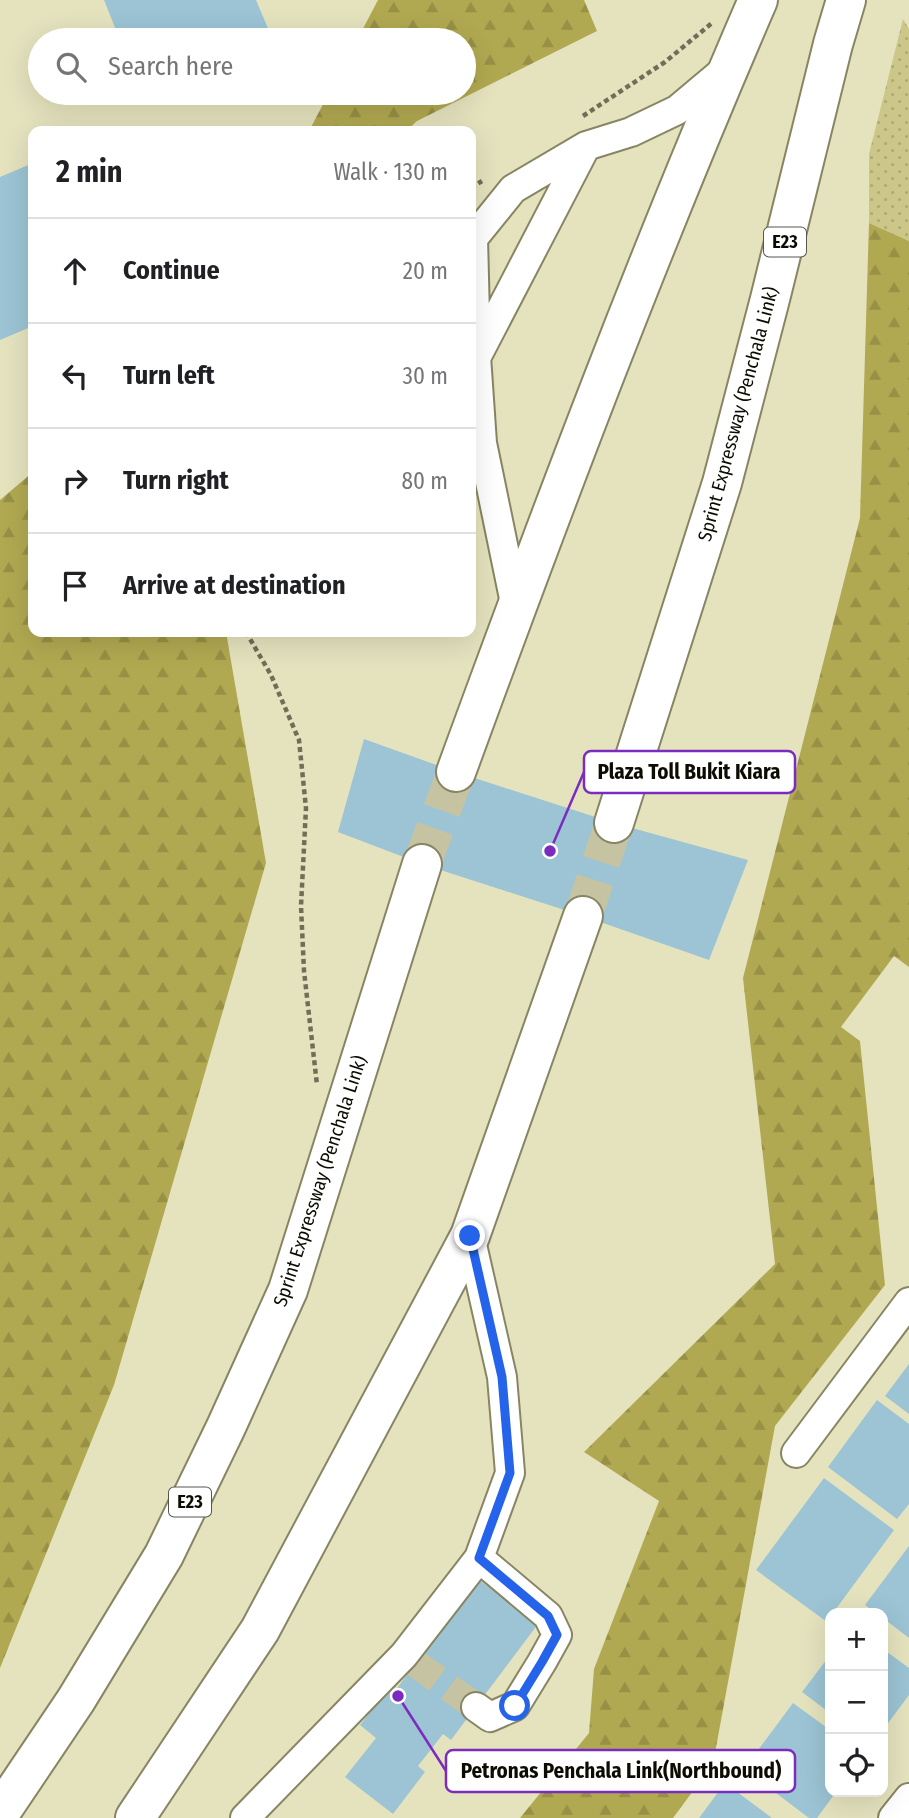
<!DOCTYPE html>
<meta charset="utf-8">
<style>
:root{--surface:#fff;--page:#f6f6f6;--text:#202124;--muted:#757577;--line:#e0e0e0}
body{margin:0;font-family:"Fira Sans Condensed",sans-serif;background:var(--page);color:var(--text)}
.controls{position:absolute;right:21px;bottom:21px;display:grid;overflow:hidden;border-radius:14px;box-shadow:0 7px 28px #0002}
.controls button{width:63px;height:63px;display:grid;place-items:center;padding:0;border:0;border-bottom:2px solid var(--line);background:var(--surface);color:var(--text);font:35px sans-serif}
.stop{position:absolute;width:21px;height:21px;margin:-16px;border:5px solid #2563eb;border-radius:50%;background:#fff}
.stop.end{background:#2563eb;border-color:#fff;box-shadow:0 2px 7px #0008}
.list{margin:0;padding:0;list-style:none}
h2{display:flex;justify-content:space-between;align-items:center;height:91px;margin:0;padding:0 28px;font-size:30px}
h2 small{font-size:23px;font-weight:400;color:var(--muted)}
.list li{display:grid;grid-template-columns:46px 1fr auto;gap:21px;align-items:center;box-sizing:border-box;height:105px;padding:0 28px;border-top:2px solid var(--line)}
.list b{display:block;font-size:26px;white-space:nowrap}
.list em{font-size:23px;font-style:normal;color:var(--muted)}
.icon{flex:none;width:38px;height:38px;fill:none;stroke:currentColor;stroke-width:2;stroke-linecap:round;stroke-linejoin:round}
.map{position:relative;flex:none;width:909px;height:1818px;overflow:hidden}
.search{position:absolute;background:var(--surface);box-shadow:0 7px 28px #0002;left:28px;top:28px;width:448px;height:77px;display:flex;align-items:center;gap:18px;box-sizing:border-box;padding:0 24px;border-radius:38px;color:var(--muted);font-size:26px}
.panel{position:absolute;background:var(--surface);box-shadow:0 7px 28px #0002;left:28px;top:126px;width:448px;height:511px;border-radius:14px}
.map>svg:first-child{display:block}
</style>
<div class="map">
<svg width="909" height="1818" viewBox="0 0 909 1818">
<defs>
<pattern id="grass-dots" width="8" height="8" patternUnits="userSpaceOnUse" patternTransform="scale(1.75)"><rect width="8" height="8" fill="#ccc789"/><path d="M2 2h.1M6 6h.1" fill="none" stroke="#aeaa75" stroke-width="1.8" stroke-linecap="round"/></pattern>
<pattern id="forest-firs" width="22" height="20" patternUnits="userSpaceOnUse" patternTransform="scale(1.75)"><rect width="22" height="20" fill="#b1a951"/><path d="M5 1l3.5 6h-7zM16 11l3.5 6h-7z" fill="#979045"/></pattern>
</defs>
<rect width="100%" height="100%" fill="#e5e3be"/>
<path fill="url(#grass-dots)" d="M903 19 909 29V241L869 223V154Z"/>
<path fill="url(#forest-firs)" d="M378 0H584L597 31 417 121 406 131H309L329 93H464V40H357Z
M869 223 909 241V967L894 956 841 1027 860 1041 885 1285 775 1426 713 1764 673 1818H520L589 1733 594 1669 659 1501 584 1452 775 1264 743 978 860 518Z
M33 472V632H226L266 863 114 1385 0 1668V500Z"/>
<path fill="#9cc4d4" d="M104 0H256L273 40H120Z
M33 163V326L0 340V177Z
M364 739 456 772 614 823 748 860 709 960 583 916 422 864 338 832Z
M909 1364V1414L885 1396Z
M877 1400 909 1424V1504L897 1519 828 1467Z
M824 1478 894 1530 833 1613H830V1618L827 1622 756 1570Z
M909 1546V1638L883 1618V1613H876L865 1605Z
M478 1579 538 1624 451 1740 443 1734 418 1766 425 1772 393 1814 345 1777 376 1738 360 1725 386 1691 392 1695Z
M883 1649 909 1668V1695L883 1730Z
M830 1655V1713L802 1692Z
M793 1703 830 1730V1792H836L817 1818H809L744 1769Z
M725 1783 772 1818H699Z"/>
<g fill="none" stroke-linecap="round" stroke-linejoin="round">
<path stroke="#c5c3a2" stroke-width="28" stroke-dasharray="28 14" stroke-linecap="butt" d="M415 1663 476 1707"/>
<path stroke="#c5c3a2" stroke-width="38" stroke-dasharray="38 19" stroke-linecap="butt" d="M422 864 456 772
M583 916 614 823"/>
<defs>
<path id="minor" d="M473 238 476 356 482 443 516 608
M471 241 513 189 586 146 631 132 677 110 727 68
M478 354 586 146
M796 1453 909 1302
M476 1707 490 1717 515 1706 542 1662 557 1635 548 1616 479 1558
M245 1818 404 1655 479 1558 510 1473 502 1377 470 1236
M893 1818 909 1798"/>
<path id="highway" d="M456 772C551 512 648 254 758 0
M614 823 722 483 770 299 833 44 846 0
M0 1813 76 1700 164 1555 226 1427 288 1290 422 864
M135 1818 260 1630 470 1236 583 916"/>
</defs>
<use href="#minor" stroke="#888564" stroke-width="32"/>
<use href="#highway" stroke="#888564" stroke-width="42"/>
<path stroke="#6f6e58" stroke-width="4.5" stroke-dasharray="5 3.5" stroke-linecap="butt" d="M583 116 665 62 712 23
M471 188 482 181
M246 632 271 675 299 740 306 808 301 906 304 971 317 1085"/>
<use href="#minor" stroke="#fff" stroke-width="28"/>
<use href="#highway" stroke="#fff" stroke-width="38"/>
</g>
<g fill="none" stroke-linecap="round" stroke-linejoin="round">
<path stroke="#2563eb" stroke-width="9" d="M470 1236 502 1377 510 1473 479 1558 548 1616 557 1635 542 1662 515 1706"/>
</g>
<g text-anchor="middle" dominant-baseline="central" stroke-width="6" stroke-linejoin="round" paint-order="stroke">
<g fill="#fff" stroke="#56554e" stroke-width="2">
<rect x="764" y="227.5" width="42" height="29" rx="5"/>
<rect x="169" y="1487.5" width="42" height="29" rx="5"/>
</g>
<g font-size="18" font-weight="bold" fill="#0d0c02">
<text x="785" y="242">E23</text>
<text x="190" y="1502">E23</text>
</g>
<g font-size="19" fill="#0d0c02" stroke="#fff">
<text transform="translate(738 414) rotate(-75)">Sprint Expressway (Penchala Link)</text>
<text transform="translate(320 1181) rotate(-72)">Sprint Expressway (Penchala Link)</text>
</g>
</g>
<path fill="none" stroke="#7b2cbf" stroke-width="2.5" d="M550 851L584 772M398 1696L446 1771"/>
<g fill="#7b2cbf" stroke="#fff" stroke-width="2.5">
<circle cx="550" cy="851" r="7"/>
<circle cx="398" cy="1696" r="7"/>
</g>
<g fill="#fff" stroke="#7b2cbf" stroke-width="2.5">
<rect x="584" y="751" width="211" height="42" rx="7"/>
<rect x="446" y="1750" width="349" height="42" rx="7"/>
</g>
<g font-size="21" text-anchor="middle" font-weight="bold" fill="#0d0c02">
<text x="689" y="779">Plaza Toll Bukit Kiara</text>
<text x="621" y="1778">Petronas Penchala Link(Northbound)</text>
</g>
</svg>
<div class="controls">
<button>+</button>
<button>−</button>
<button><svg class="icon" aria-label="locate" viewBox="0 0 24 24"><circle cx="12" cy="12" r="6"/><path d="M12 2v4M12 18v4M2 12h4M18 12h4"/></svg></button>
</div>
<div class="stop" style="left:515px;top:1706px"></div>
<div class="stop end" style="left:470px;top:1236px"></div>
<div class="search"><svg class="icon" aria-label="search" viewBox="0 0 24 24"><circle cx="10" cy="10" r="6"/><path d="M15 15l6 6"/></svg>Search here</div>
<section class="panel">
<h2>2 min<small>Walk · 130 m</small></h2>
<ul class="list">
<li><svg class="icon" aria-label="ahead" viewBox="0 0 24 24"><path d="M12 20V5M6 11l6-6 6 6"/></svg><div><b>Continue</b></div><em>20 m</em></li>
<li><svg class="icon" aria-label="left" viewBox="0 0 24 24"><path d="M17 20v-9H6M10 6l-5 5 5 5"/></svg><div><b>Turn left</b></div><em>30 m</em></li>
<li><svg class="icon" aria-label="right" viewBox="0 0 24 24"><path d="M7 20v-9h11M14 6l5 5-5 5"/></svg><div><b>Turn right</b></div><em>80 m</em></li>
<li><svg class="icon" aria-label="arrive" viewBox="0 0 24 24"><path d="M6 21V4h12l-3 4 3 4H6"/></svg><div><b>Arrive at destination</b></div></li>
</ul>
</section>
</div>
